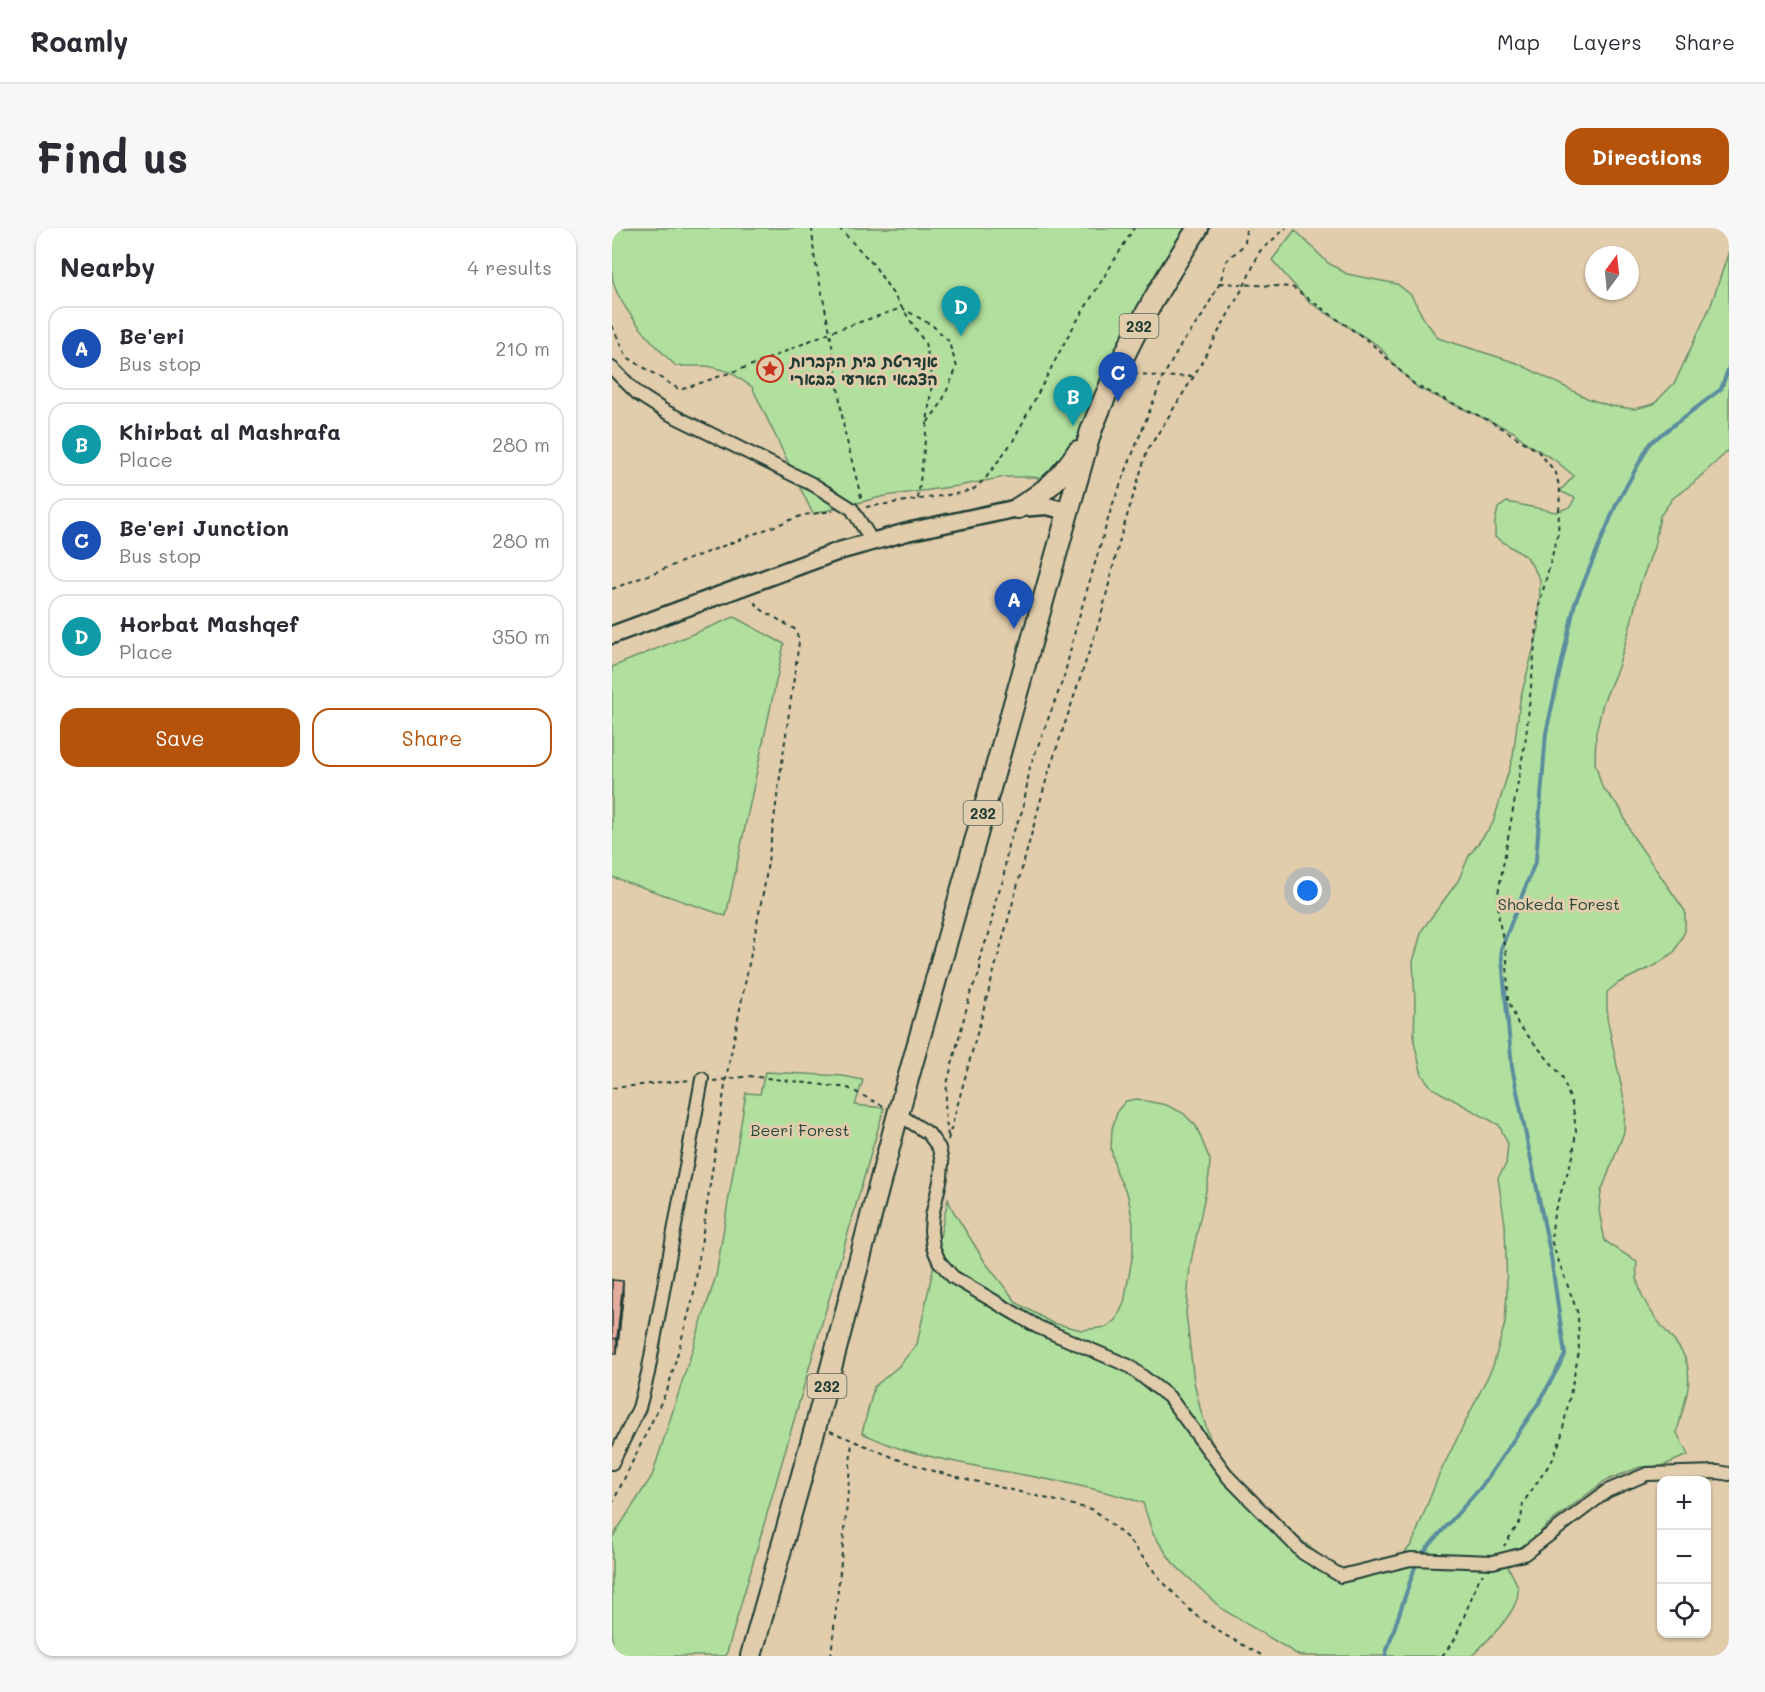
<!DOCTYPE html>
<meta charset="utf-8">
<style>
:root{--surface:#fff;--page:#f7f7f7;--text:#2b2b33;--muted:#7c7c81;--line:#e1e1e2;--accent:#b45309}
body{margin:0;font-family:Mali,"Playpen Sans Hebrew",sans-serif;background:var(--page);color:var(--text)}
.controls{position:absolute;right:18px;bottom:18px;display:grid;overflow:hidden;border-radius:12px;box-shadow:0 2px 4px #0004}
.controls button{width:54px;height:54px;display:grid;place-items:center;padding:0;border:0;border-bottom:2px solid var(--line);background:var(--surface);color:var(--text);font:30px sans-serif}
.compass{position:absolute;left:973px;top:18px;width:54px;height:54px;border-radius:50%;background:var(--surface);box-shadow:0 2px 4px #0004;rotate:15deg}
.you{position:absolute;left:696px;top:663px;width:21px;height:21px;margin:-15px;border:4px solid #fff;border-radius:50%;background:#1a73e8;box-shadow:0 0 0 9px #1a73e833}
.badge{display:grid;place-items:center;width:39px;height:39px;border-radius:50%;background:var(--accent);color:#fff;font-size:20px;font-weight:700}
.pin{position:absolute;translate:-50% -50px;filter:drop-shadow(0 2px 3px #0008)}
.pin::after{content:'';position:absolute;top:32px;width:21px;height:18px;background:inherit;clip-path:polygon(0 0,100% 0,50% 100%)}
.list{margin:0;padding:0;list-style:none}
h2{display:flex;justify-content:space-between;align-items:center;height:78px;margin:0;padding:0 24px;font-size:26px}
h2 small{font-size:20px;font-weight:400;color:var(--muted)}
.list li{display:grid;grid-template-columns:39px 1fr auto;gap:18px;align-items:center;box-sizing:border-box;height:84px;margin:0 12px 12px;padding:0 12px;border:2px solid var(--line);border-radius:18px}
.list b{display:block;font-size:22px;white-space:nowrap}
.list p{margin:0;font-size:20px;white-space:nowrap;color:var(--muted)}
.list em{font-size:20px;font-style:normal;color:var(--muted)}
.actions{display:flex;gap:12px;padding:18px 24px}
.actions a{flex:1;padding:14px 0;border:2px solid var(--accent);border-radius:18px;text-align:center;font-size:21px;color:var(--accent)}
.actions .main{background:var(--accent);color:#fff}
.icon{flex:none;width:33px;height:33px;fill:none;stroke:currentColor;stroke-width:2;stroke-linecap:round;stroke-linejoin:round}
.map{position:relative;flex:none;width:1117px;height:1428px;overflow:hidden;border-radius:18px}
header{display:flex;align-items:center;gap:36px;box-sizing:border-box;height:84px;padding:0 30px;background:var(--surface);border-bottom:2px solid var(--line)}
header strong{font-size:28px}
nav{display:flex;gap:33px;margin-inline-start:auto;font-size:21px}
.intro{display:flex;align-items:center;justify-content:space-between;box-sizing:border-box;height:144px;padding:0 36px}
h1{margin:0;font-size:42px}
.button{padding:15px 27px;border-radius:18px;background:var(--accent);color:#fff;font-size:21px;font-weight:700}
main{display:flex;gap:36px;padding:0 36px}
aside{flex:1;background:var(--surface);border-radius:18px;box-shadow:0 2px 4px #0004}
.map>svg:first-child{display:block}
</style>
<header>
<strong>Roamly</strong>
<nav><a>Map</a><a>Layers</a><a>Share</a></nav>
</header>
<div class="intro"><h1>Find us</h1><a class="button">Directions</a></div>
<main>
<aside>
<h2>Nearby<small>4 results</small></h2>
<ul class="list">
<li><span class="badge" style="background:#1a4fb4">A</span><div><b>Be'eri</b><p>Bus stop</p></div><em>210 m</em></li>
<li><span class="badge" style="background:#0f9aa8">B</span><div><b>Khirbat al Mashrafa</b><p>Place</p></div><em>280 m</em></li>
<li><span class="badge" style="background:#1a4fb4">C</span><div><b>Be'eri Junction</b><p>Bus stop</p></div><em>280 m</em></li>
<li><span class="badge" style="background:#0f9aa8">D</span><div><b>Horbat Mashqef</b><p>Place</p></div><em>350 m</em></li>
</ul>
<div class="actions"><a class="main">Save</a><a>Share</a></div>
</aside>
<div class="map">
<svg width="1117" height="1428" viewBox="0 0 1117 1428">
<rect width="100%" height="100%" fill="#e1ccab"/>
<filter id="ink" filterUnits="userSpaceOnUse"><feTurbulence type="fractalNoise" baseFrequency=".0167" numOctaves="2"/><feDisplacementMap in="SourceGraphic" scale="12" xChannelSelector="R" yChannelSelector="G"/><feConvolveMatrix kernelMatrix="1 2 1 2 8 2 1 2 1" color-interpolation-filters="sRGB"/></filter>
<g filter="url(#ink)">
<path fill="#b1e09e" stroke="#688e69" stroke-width="1.5" d="M0 0H592L564 44 512 146 472 256 420 249H393L346 258 273 268 201 286 140 159 118 144 96 138H64C43 118 3 76 0 47 0 32 0 15 0 0Z
M683 2 716 35 735 46 785 56 799 67 812 91 826 110 905 135 977 171 999 178 1022 181 1042 176 1063 154 1099 77 1117 23V222L1080 256 1061 270 1048 288 1042 319 1028 357 1018 399 1006 439 991 475 984 504 983 535 990 559 1008 580 1020 607 1073 683V703L1063 723 1044 737 1006 755 995 764V790L1013 876 1012 904 989 964 987 983 993 1013 1025 1034C1021 1063 1040 1087 1058 1108 1065 1116 1073 1126 1075 1136 1081 1159 1069 1183 1065 1205L1076 1227 1050 1238 1028 1239 993 1253 935 1297 896 1339C900 1346 905 1354 906 1361 908 1384 874 1413 860 1428H688L610 1381 561 1335 541 1306 531 1275C453 1249 371 1244 293 1222 278 1218 264 1211 250 1205L262 1159 287 1138 305 1116 336 971 340 981 373 1034 405 1075 440 1095 470 1102 495 1099 504 1092 512 1075 521 1025V995L516 968 505 946 499 921 500 901 506 882 514 873 525 871 554 877 571 885 584 898 598 932 597 948 578 1038 574 1085 582 1154 589 1184 599 1213 613 1237 659 1287 723 1340 754 1345 784 1335 800 1316 826 1249 881 1138 893 1095 895 1063 893 996 886 950 894 936 896 916 887 897 820 860 810 847 802 814 803 772 801 734 810 702 846 653 857 628 881 595 901 529 908 472 927 400 928 351 915 329 883 309V294L886 280 895 274 944 284 958 279 963 270 948 263 962 248 943 232 917 217 902 204 806 160 785 140 767 118 697 74 660 32Z
M122 389 172 416 114 688 0 649V439Z
M153 844 231 848 251 852 243 877 272 880 114 1428H0V1310L40 1248 104 1048 134 865 148 866Z"/>
<g fill="none" stroke-linecap="round" stroke-linejoin="round">
<path stroke="#5c8d9e" stroke-width="4" d="M809 1327 870 1258 928 1173 953 1127 939 1029 900 839 889 721 924 632 934 505 963 375 1004 277 1038 215 1109 161 1117 139
M773 1428 805 1333"/>
<defs>
<path id="street" d="M0 140 26 166 54 184 202 257 240 281 260 313
M286 886 316 905 327 920 330 935 329 949 320 988 319 1003 321 1019 327 1033 341 1049 426 1099 517 1138 557 1169 617 1250 691 1325 729 1348 799 1331 881 1334 912 1326 995 1263 1035 1246 1106 1244 1117 1246
M0 1235 27 1180 36 1145 90 851"/>
<path id="secondary" d="M0 407 227 323 295 304 406 280 435 278 455 283"/>
<path id="primary" d="M406 280C435 262 447 252 466 223
M139 1428 204 1197 286 886 479 203C507 131 543 64 586 0"/>
</defs>
<use href="#street" stroke="#1f3d34" stroke-width="16"/>
<use href="#secondary" stroke="#1f3d34" stroke-width="21"/>
<use href="#primary" stroke="#1f3d34" stroke-width="24"/>
<path stroke="#1f3d34" stroke-width="2" stroke-dasharray="4.5 4.5" stroke-linecap="butt" d="M200 0 202 27 218 104 232 201 250 273
M227 0 262 37 313 115 319 140 320 154 306 271
M608 55 680 59 759 115 803 157 880 194 926 223 944 245 948 263 946 305 927 378 914 509 886 666 887 693 895 729 896 771 906 796 950 848 961 879 964 902 961 928 942 985 939 1012 966 1086 967 1124 949 1210 941 1231 911 1275 909 1292 892 1318
M0 98 15 129 68 162 149 134 218 104 290 80 321 98 336 112 345 139 329 176 315 195
M522 145 551 149 582 148
M254 279 349 265 362 261 373 251 401 213 457 106 522 0
M0 361 191 287 221 283
M101 853 138 848 236 860 273 879
M0 860 78 852
M336 908 333 883 335 856 359 763 368 744V727L377 706 384 670 391 653 396 617 411 581 418 539 452 449 464 399 500 278 551 149 570 115 590 88 608 55 614 33 633 16 634 0
M336 912 435 549 489 388 508 311 535 223 582 148 633 56 648 23 674 0
M218 1203 285 1231 321 1243 482 1282 515 1310 550 1353 582 1386 611 1406 651 1428
M0 1276 56 1160 81 1070 114 851 153 655 187 414 184 402 150 382 139 371
M219 1428 234 1287 240 1213
M830 1428 843 1411 867 1351 871 1346"/>
<use href="#street" stroke="#e1ccab" stroke-width="12"/>
<use href="#secondary" stroke="#e1ccab" stroke-width="16"/>
<use href="#primary" stroke="#e1ccab" stroke-width="20"/>
</g>
<path fill="#c49388" stroke="#1f3d34" stroke-width="1.5" d="M412 375 409 383 405 382V377Z
M0 1052 11 1068 5 1125H0Z"/>
<path fill="#a0786f" stroke="#1f3d34" stroke-width="1.5" d="M11 1053V1068L5 1125V1111Z"/>
<path fill="#e4ab9e" stroke="#1f3d34" stroke-width="1.5" d="M407 369 412 370 409 378 405 377Z
M0 1052 11 1053 5 1111 0 1110Z"/>
</g>
<defs>
<symbol id="sight-ring" viewBox="-11 -11 22 22"><circle r="9.5" fill="#e1ccab" stroke="#c8321e" stroke-width="1.5"/><path d="M0-6L1.8-2.2L6-1.7L2.9 1.2L3.7 5.4L0 3.3L-3.7 5.4L-2.9 1.2L-6-1.7L-1.8-2.2Z" fill="#c8321e"/></symbol>
</defs>
<g fill-rule="evenodd">
<use href="#sight-ring" x="143" y="126" width="30" height="30"/>
</g>
<g text-anchor="middle" dominant-baseline="central" stroke-width="6" stroke-linejoin="round" paint-order="stroke">
<g fill="#e1ccab" stroke="#596858" stroke-width="1.5">
<rect x="507.5" y="86" width="39" height="24" rx="4.5"/>
<rect x="351.5" y="573" width="39" height="24" rx="4.5"/>
<rect x="195.5" y="1146" width="39" height="24" rx="4.5"/>
</g>
<g font-size="15" font-weight="bold" fill="#1f3d34">
<text x="527" y="98">232</text>
<text x="371" y="585">232</text>
<text x="215" y="1158">232</text>
</g>
<g font-size="16" font-weight="bold" fill="#1f3d34" stroke="#e1ccab" text-anchor="start">
<text x="178" y="132">אנדרטת בית הקברות<tspan x="178" dy="18">הצבאי הארעי בבארי</tspan></text>
</g>
<g font-size="16" fill="#264539" stroke="#e1ccab">
<text x="947" y="675">Shokeda Forest</text>
<text x="188" y="901">Beeri Forest</text>
</g>
</g>
</svg>
<div class="controls">
<button>+</button>
<button>−</button>
<button><svg class="icon" aria-label="locate" viewBox="0 0 24 24"><circle cx="12" cy="12" r="6"/><path d="M12 2v4M12 18v4M2 12h4M18 12h4"/></svg></button>
</div>
<svg class="compass" viewBox="-18 -18 36 36"><path d="M0-13l5 13h-10z" fill="#e53935"/><path d="M0 13l5-13h-10z" fill="#7c7c81"/></svg>
<div class="you"></div>
<div class="pin badge" style="left:402px;top:401px;background:#1a4fb4">A</div>
<div class="pin badge" style="left:461px;top:198px;background:#0f9aa8">B</div>
<div class="pin badge" style="left:506px;top:174px;background:#1a4fb4">C</div>
<div class="pin badge" style="left:349px;top:108px;background:#0f9aa8">D</div>
</div>
</main>
